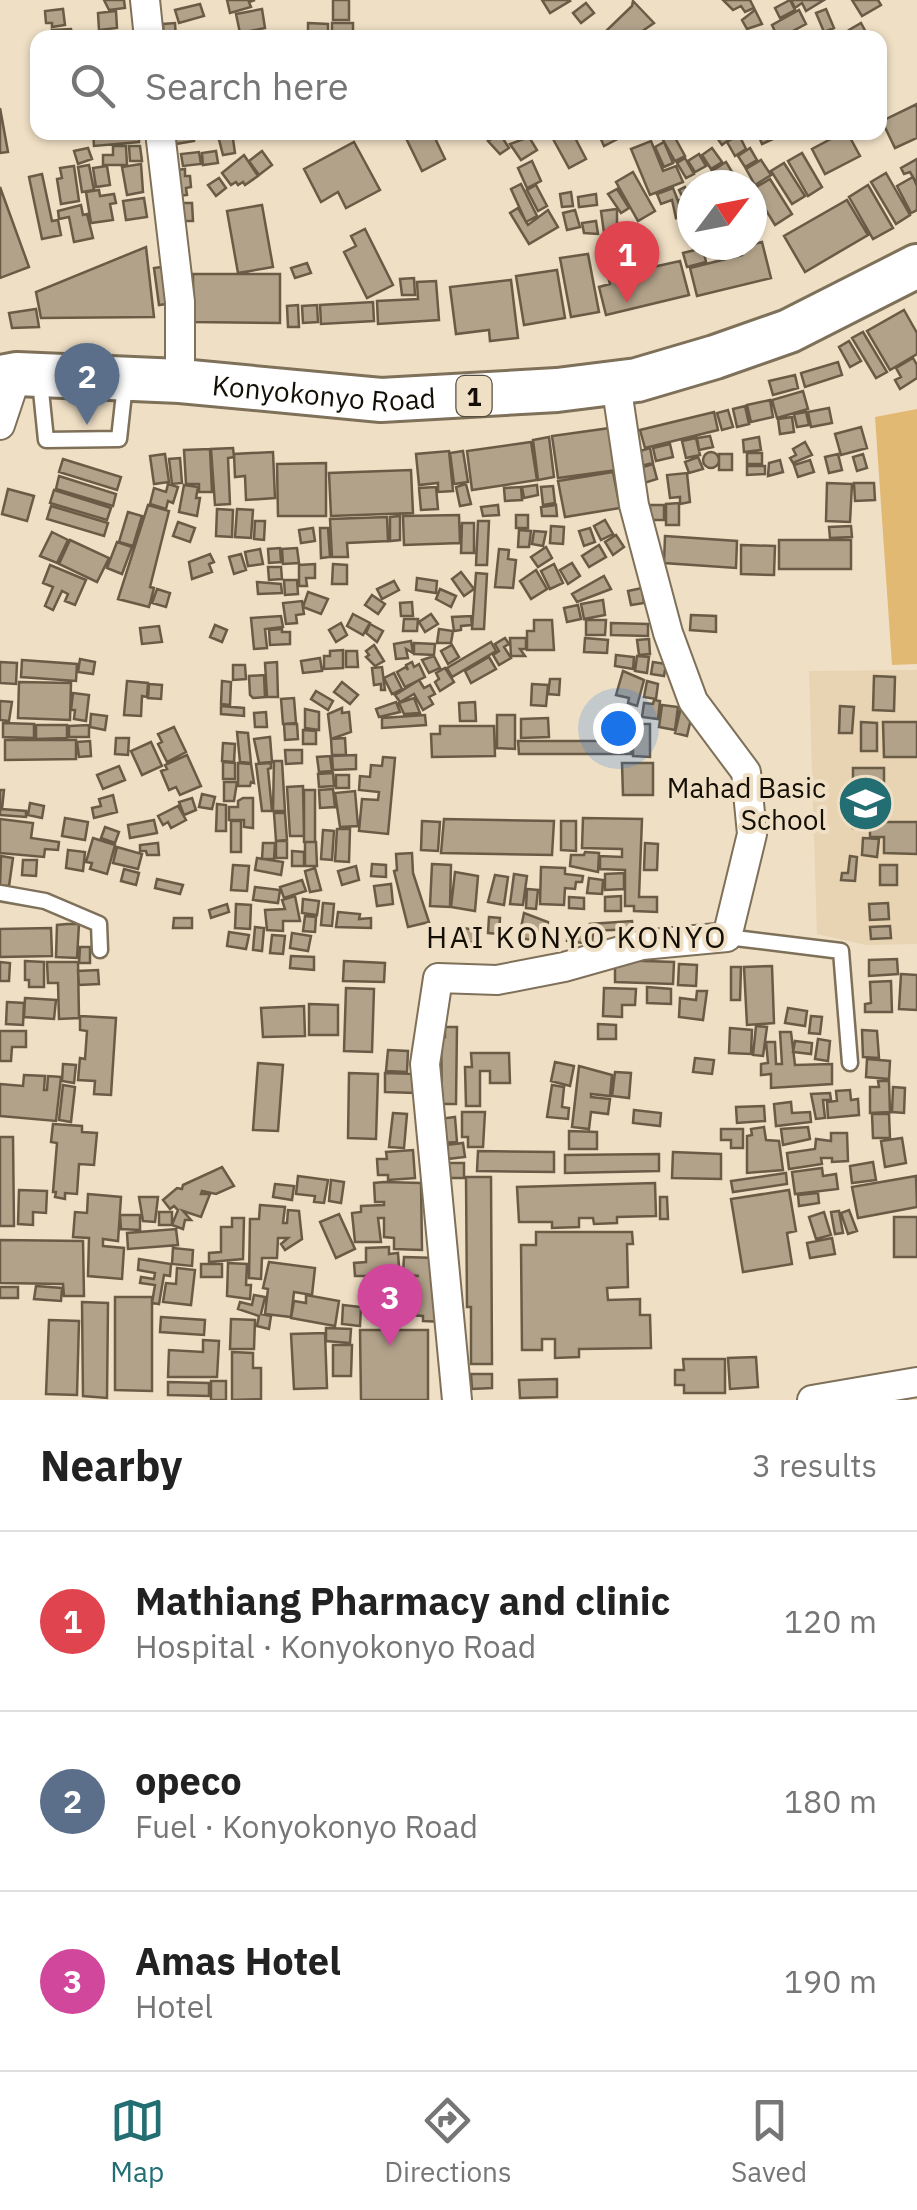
<!DOCTYPE html>
<meta charset="utf-8">
<style>
:root{--surface:#fff;--page:#f2f2f2;--text:#222;--muted:#767676;--line:#e0e0e0;--accent:#226e72}
body{margin:0;font-family:"IBM Plex Sans",sans-serif;background:var(--page);color:var(--text)}
.compass{position:absolute;left:677px;top:170px;width:90px;height:90px;border-radius:50%;background:var(--surface);box-shadow:0 2px 8px #0004;rotate:58deg}
.you{position:absolute;left:618px;top:728px;width:35px;height:35px;margin:-25px;border:8px solid #fff;border-radius:50%;background:#1a73e8;box-shadow:0 0 0 15px #1a73e833}
.badge{display:grid;place-items:center;width:65px;height:65px;border-radius:50%;background:var(--accent);color:#fff;font-size:32px;font-weight:700}
.pin{position:absolute;translate:-50% -82px;filter:drop-shadow(0 2px 5px #0008)}
.pin::after{content:'';position:absolute;top:52px;width:35px;height:30px;background:inherit;clip-path:polygon(0 0,100% 0,50% 100%)}
.list{margin:0;padding:0;list-style:none}
h2{display:flex;justify-content:space-between;align-items:center;height:130px;margin:0;padding:0 40px;font-size:42px}
h2 small{font-size:32px;font-weight:400;color:var(--muted)}
.list li{display:grid;grid-template-columns:65px 1fr auto;gap:30px;align-items:center;box-sizing:border-box;height:180px;padding:0 40px;border-top:2px solid var(--line)}
.list b{display:block;font-size:38px;white-space:nowrap}
.list p{margin:0;font-size:32px;white-space:nowrap;color:var(--muted)}
.list em{font-size:32px;font-style:normal;color:var(--muted)}
.icon{flex:none;width:55px;height:55px;fill:none;stroke:currentColor;stroke-width:2;stroke-linecap:round;stroke-linejoin:round}
.map{position:relative;flex:none;width:917px;height:1400px;overflow:hidden}
.search{position:absolute;background:var(--surface);box-shadow:0 2px 8px #0004;left:30px;right:30px;top:30px;height:110px;display:flex;align-items:center;gap:25px;box-sizing:border-box;padding:0 35px;border-radius:20px;color:var(--muted);font-size:38px}
.sheet{height:670px;background:var(--surface)}
nav{display:flex;justify-content:space-around;align-items:center;box-sizing:border-box;height:140px;border-top:2px solid var(--line);background:var(--surface);font-size:28px;color:var(--muted)}
nav a{display:grid;justify-items:center;gap:5px}
nav .on{color:var(--accent)}
.map>svg:first-child{display:block}
</style>
<div class="map">
<svg width="917" height="1400" viewBox="0 0 917 1400">
<rect width="100%" height="100%" fill="#efdfc5"/>
<path fill="#e8d3b3" d="M917 670V944L866 945 817 934 809 671Z"/>
<path fill="#e2b973" d="M917 409V664L892 665 875 417Z"/>
<path fill="#b2a28a" stroke="#695b45" stroke-width="2.5" d="M104 0H124L125 8 109 10Z
M227 0H255L249 2 251 7 230 13Z
M333 0H349V20H333Z
M542 0H569L570 1 550 13Z
M723 0H750L754 8 745 12 741 6 733 10Z
M790 0 795 10 780 18 775 8Z
M791 0H824L806 11 802 3 795 8Z
M852 0H878L881 5 862 16Z
M633 1 654 23 641 32 646 38H612L606 31 632 6Z
M586 3 594 13 581 23 573 13Z
M200 4 204 16 179 23 175 10Z
M63 9 65 25 52 27V23H46L45 11Z
M262 9 265 28 240 33 236 14Z
M826 9 834 28 824 32 816 13Z
M755 10 762 24 747 29 742 20Z
M799 10 806 24 793 31 794 38H778L772 25Z
M116 11 117 28 99 30 98 13Z
M175 23 176 38H164L163 24Z
M308 23 328 24V38H308Z
M332 23H353V38L332 35Z
M861 23 867 34 853 38 849 30Z
M71 29 72 33H80L81 38H53L52 30Z
M917 104V138L895 148 882 121Z
M0 108 8 152 0 153Z
M93 132H139V142L94 146Z
M175 132H193L194 141 176 144Z
M217 132H232L235 153 223 155Z
M403 132H432L445 159 422 171Z
M564 132H572L586 159 569 168 553 139Z
M603 132H631L604 146 599 135Z
M713 132H739L722 145Z
M757 132H788L762 144Z
M844 132H847L860 156 825 174 812 149Z
M500 134 509 148 500 154 488 141Z
M673 134 685 156 675 161 663 140Z
M739 135 746 149 735 156 727 142Z
M529 137 537 150 521 160 510 144Z
M651 141 663 171 676 166 683 182 650 195 631 149Z
M354 142 380 190 346 208 338 192 321 202 304 169Z
M664 142 673 163 664 167 655 147Z
M113 146H126L127 165H103V155H113Z
M129 146H140L142 161H130Z
M88 148 92 159 78 164 74 151Z
M712 148 722 162 711 169 702 155Z
M750 148 757 160 745 167 738 156Z
M216 151 218 163 203 165 202 153Z
M262 151 272 165 259 175 249 161Z
M199 152 201 164 183 166 181 154Z
M802 153 822 187 808 196 788 161Z
M699 154 706 166 695 172 688 161Z
M244 155 258 176 245 185 243 182 238 185 236 182 231 185 222 173Z
M685 158 694 174 686 178 677 163Z
M917 159V184L910 172 904 174 901 168Z
M761 160 771 175 755 185 746 169Z
M532 161 541 181 527 188 518 168Z
M726 162 734 175 739 185H721L712 171Z
M784 163 805 196 792 204 771 171Z
M141 164 143 192 127 195 122 167Z
M89 165 94 190 82 192 78 167Z
M74 166 79 201 61 204 57 179 62 178 60 168Z
M107 166 110 185 96 187 93 168Z
M185 169V176H190L191 187 186 188 187 195 178 196 176 170Z
M633 172 655 211 638 221 616 182Z
M886 173 910 215 896 224 871 182Z
M42 174 52 221 58 220 61 235 42 239 29 177Z
M913 177 917 186V210L911 213 897 186Z
M219 178 226 188 216 196 208 185Z
M770 179 792 214 775 225 753 189Z
M521 184 537 216 526 222 511 189Z
M536 185 547 206 538 211 527 190Z
M868 185 893 228 873 239 849 197Z
M0 187 29 267 0 278Z
M685 187 689 195 692 193 690 217 680 200 683 198 679 190Z
M673 188 683 214 676 218 672 200 661 204 657 194Z
M617 189 629 208 621 213 608 194Z
M99 190 100 196 114 194 116 203 110 204 113 220 91 223 86 192Z
M571 192 573 206 562 207 560 194Z
M596 194 597 205 579 207 578 197Z
M144 198 147 217 126 220 123 201Z
M847 200 868 235 805 272 784 236Z
M179 203H192L193 221H183Z
M81 205 83 215 87 214 93 238 74 242 69 217 59 219 58 211Z
M262 205 273 267 238 273 227 211Z
M518 208 528 225 548 210 558 227 529 244 510 213Z
M617 209V232L604 233 601 211Z
M575 210 580 227 567 230 563 213Z
M596 221 598 234 584 233 582 223Z
M365 229 393 285 367 298 344 252 356 246 351 236Z
M617 240 621 260 611 262 607 242Z
M762 242 771 278 697 296 690 268 742 255 740 247Z
M146 247 154 317 41 318 36 292Z
M703 248 706 262 687 267 683 253Z
M588 254 599 312 571 317 560 258Z
M680 261 689 295 606 315 599 287 610 284 608 277Z
M307 263 311 273 295 278 291 268Z
M162 267 167 304 159 305 154 268Z
M557 270 565 318 524 325 516 276Z
M193 274H280V323L193 322Z
M414 278 415 295H402L400 279Z
M511 280 518 338 490 341 489 330 456 334 450 287Z
M436 281 439 320 378 324 377 301 418 299 417 282Z
M373 302 374 321 321 324 320 305Z
M298 305 299 327H288L287 306Z
M317 305 318 322 303 323 302 306Z
M36 309 39 327 12 328 9 313Z
M904 310 917 333V354L890 370 867 331Z
M863 332 887 372 876 378 852 338Z
M849 341 861 361 850 367 839 347Z
M913 358 917 365V378L900 389 895 380 901 377 896 368Z
M838 362 842 375 805 387 801 373Z
M795 375 798 388 773 395 769 381Z
M803 391 808 409 777 418 772 400Z
M770 400 773 417 751 422 747 405Z
M745 406 749 424 737 427 733 409Z
M829 408 832 423 811 427 808 412Z
M728 410 733 427 722 430 717 413Z
M714 412 718 430 645 448 640 430Z
M806 412 809 425 797 427 794 414Z
M792 417 794 432 780 434 778 419Z
M861 427 867 448 841 455 835 434Z
M610 428 617 470 558 478 552 436Z
M710 436 713 447 699 450 697 438Z
M549 437 554 477 538 480 533 440Z
M759 437 761 450 744 452 743 440Z
M696 438 700 455 686 458 682 441Z
M531 442 537 480 472 490 467 451Z
M805 442 812 455 793 463 790 458 796 455 793 449Z
M670 444 673 457 656 461 653 448Z
M233 448 234 457 228 458 230 504 215 505 211 449Z
M650 448 653 463 637 467 633 453Z
M210 449 212 492H199V484H186L184 450Z
M449 451 453 491 438 492V483L419 485 416 454Z
M463 451 468 482 454 484 450 453Z
M273 452 275 498 246 500 245 476 235 477 234 454Z
M703 460a8 8 0 1 1 16 0a8 8 0 1 1-16 0Z
M747 453H762V464H747Z
M165 454 169 482 154 484 150 456Z
M719 454H732V470H719Z
M838 454 842 470 829 473 825 457Z
M863 454 867 468 857 471 853 457Z
M698 457 703 469 689 473 685 462Z
M180 458 182 483 172 484 169 459Z
M63 459 121 477 117 490 59 472Z
M780 460 783 472 768 476 769 463Z
M810 460 814 472 798 477 794 465Z
M326 463V516H278L277 464Z
M653 464 657 479 638 485 633 470Z
M747 466H765V474L747 475Z
M411 470 413 513 331 516 329 473Z
M613 472 620 508 565 517 558 481Z
M687 473 690 502 680 504V497L670 498 667 475Z
M59 476 116 494 113 506 56 489Z
M827 483 852 484 850 522 826 521Z
M854 483H874L875 500 855 501Z
M168 484 178 487 173 503 168 501 166 509 150 504 154 488 166 492Z
M466 484 471 504 460 506 456 487Z
M184 485 198 487 196 498H200L197 516 179 512Z
M537 485 538 495 524 498 522 487Z
M553 486 555 503 543 505 541 487Z
M436 487 438 509 421 510 419 488Z
M521 487 522 500 505 501 504 488Z
M8 489 34 496 27 521 2 514Z
M54 490 111 508 107 520 50 503Z
M679 503V525H666V504Z
M148 505 169 511 150 587 154 588 149 607 118 599Z
M498 505 499 515 483 516 481 507Z
M556 505 557 516H542L541 507Z
M650 505H664V520H650Z
M51 506 108 523 104 536 47 519Z
M217 509 233 510 232 537 216 536Z
M237 509 253 510 251 538 235 537Z
M128 512 142 516 133 546 119 542Z
M459 515 460 543 404 545 403 516Z
M516 515H528V528H516Z
M400 516V540L390 541V517Z
M387 517 388 541 347 543 348 557H332L330 519Z
M605 520 613 534 601 540 594 526Z
M255 521H265L264 540 254 539Z
M478 521H489L487 565H476Z
M178 522 195 528 190 542 173 536Z
M462 523H474V553H461Z
M551 526 564 527 563 544 550 543Z
M851 526 852 537 830 538 829 527Z
M313 528 315 541 301 543 299 530Z
M320 528H328L330 557 321 558Z
M590 528 595 542 584 546 579 531Z
M519 530 531 531 529 547H518Z
M534 531 546 532 543 546 532 544Z
M52 532 68 540 57 563 40 556Z
M616 535 624 547 613 555 605 542Z
M665 536 737 541 736 568 664 563Z
M70 540 109 558 97 582 59 564Z
M779 540H851V569H779Z
M117 542 132 547 122 574 107 568Z
M599 545 606 557 589 567 582 556Z
M741 545 775 546 774 575 741 574Z
M546 547 552 558 538 567 531 557Z
M280 548 281 562 269 563 268 549Z
M297 548 299 563 283 564 282 549Z
M260 549 263 564 248 566 245 552Z
M499 549 509 550 508 559 516 560 513 588 495 587Z
M210 554 214 562 209 564 212 572 192 579 189 562Z
M241 554 246 570 234 574 229 557Z
M572 563 580 576 568 584 560 570Z
M315 564V578H306L307 586H299V565Z
M333 564 347 565V584H332Z
M554 564 563 583 550 589 541 571Z
M50 565 86 580 75 605 65 601 68 594 62 591 53 610 45 606 53 587 43 583Z
M268 567H281L282 579 269 580Z
M536 570 547 589 531 599 520 581Z
M461 572 474 589 464 596 452 579Z
M476 573 487 574 484 629H472Z
M604 576 611 589 577 602 572 594Z
M417 578 437 581 436 593 416 590Z
M284 580H297L298 594 285 595Z
M394 581 399 590 382 599 377 589Z
M257 582 281 584 282 593 258 594Z
M642 588 644 603 631 605 628 591Z
M157 589 170 593 166 607 152 603Z
M440 589 456 596 451 607 436 599Z
M308 592 328 599 321 614 303 607Z
M372 595 385 604 378 614 365 605Z
M603 600 605 615 584 619 581 604Z
M302 601 304 614 296 615 297 623 286 624 283 603Z
M412 602 413 616H401L400 603Z
M578 605 581 619 567 622 564 608Z
M353 614 370 623 363 635 347 626Z
M431 614 438 624 425 632 419 622Z
M691 615 716 616V632L690 630Z
M281 616 283 627 265 629 267 648 254 649 251 618Z
M471 616 472 625 461 626V630L454 631 452 617Z
M404 619H418L417 631H403Z
M534 620H552L554 650H527V631H534Z
M586 620H606L605 635H586Z
M341 623 347 635 336 642 329 630Z
M611 623 648 624V636L611 635Z
M370 624 383 631 377 642 366 633Z
M215 625 227 630 222 642 210 637Z
M159 626 162 642 142 644 140 628Z
M282 629V632H290V644L270 645 269 630Z
M439 629 453 631 451 643H437Z
M505 638 509 644 504 647 511 658 499 665 493 655 499 651 495 644Z
M510 638H526V649H520L525 656H511Z
M585 638 608 640 607 653 584 652Z
M649 639 650 654 639 655 637 640Z
M411 641 413 653 406 649 408 658 396 659 394 644Z
M491 642 496 651 452 677 447 668Z
M414 643 435 644 434 655 414 654Z
M374 645 384 661 375 666 366 657 369 655 366 651Z
M452 645 459 657 448 664 441 651Z
M343 650V668L324 669V656H330V651Z
M346 651H357L358 667H346Z
M616 655 634 657 633 669 615 666Z
M434 656 440 668 429 673 422 660Z
M637 656 649 657 647 673 635 671Z
M489 657 496 669 471 683 465 671Z
M320 658 322 671 303 673 301 661Z
M80 659 95 662 93 674 78 672Z
M22 660 77 664 76 681 21 677Z
M0 662 17 663 16 684 0 683Z
M277 662 278 697H267L265 663Z
M412 662 414 667 419 664 425 677 405 687 397 672 406 667 408 670 406 665Z
M653 662 666 664 664 676 651 674Z
M233 665H245L246 679 233 680Z
M382 667 385 690H381V684L374 685 372 668Z
M445 668 454 682 440 691 435 682 439 679 436 673Z
M623 671 644 680 637 706 628 703 629 698 616 695Z
M394 673 402 689 392 694 384 678Z
M264 675 265 697 253 698 250 695 249 676Z
M874 676 895 677 894 711 873 710Z
M550 679H560L559 695 548 694Z
M419 680 424 688 430 685 435 694 429 697 433 704 423 710 414 694 400 702 395 695Z
M127 681 148 683 147 697 142 696 141 716 124 715Z
M222 681 231 682 230 705 221 704Z
M647 681 658 684 656 699 644 697Z
M19 682 71 683 70 720 18 718Z
M342 682 358 695 350 704 334 692Z
M149 684 162 685 161 699 148 698Z
M532 684 548 685 546 706 531 705Z
M316 691 333 701 328 710 311 699Z
M73 693 89 695 86 721 74 719 75 710H71Z
M294 698 296 723 283 724 281 699Z
M414 698 420 713 404 714 399 703Z
M654 700 660 701 658 719 642 717 644 703 653 704Z
M0 701 12 702 9 721 0 720Z
M396 702 400 712 379 717 376 709Z
M475 702 476 721H460L459 703Z
M662 705 678 707 675 730 659 727Z
M221 706 244 708V716L221 714Z
M840 706 854 707 852 733H839Z
M681 707 693 710 687 736 675 733Z
M342 708V713L349 712 351 732 331 739 328 714Z
M305 709 319 712V730L305 728Z
M266 712 267 727H255L254 713Z
M91 714 107 716 105 730 90 727Z
M425 715 426 725 382 728V718Z
M497 715H515V749L497 748Z
M548 718 549 737 521 738V719Z
M861 722 877 723V751H861Z
M883 722H917V757H884Z
M3 723 34 724V738L3 737Z
M284 724H297L298 739 285 740Z
M633 724H650V757L633 756Z
M36 725H67V738L36 739Z
M89 725V737H69V726Z
M440 726H494L495 756 432 757 431 734H440Z
M174 727 186 752 167 762 158 744 162 742 158 734Z
M303 730 316 731V744H303Z
M237 732 248 733 251 763 240 762Z
M270 737 272 762 259 763 254 739Z
M116 738H129L128 755 115 754Z
M345 738 346 755H332L331 739Z
M5 740H76V759L5 760Z
M90 741 91 756 79 757 77 742Z
M518 741H631V754H519Z
M151 742 162 766 142 775 131 751Z
M223 743 235 744 234 762 222 761Z
M285 750H302V763L286 764Z
M187 755 201 786 180 795 176 787 169 790 161 771 167 769 165 765Z
M356 755V769L333 770 332 756Z
M330 756 332 771 319 772 317 757Z
M383 757 395 758 388 834 359 831 362 799 378 800 379 792 359 790 360 776 370 777 371 765 382 766Z
M274 761H282L285 811H273Z
M223 762 235 763V779H223Z
M238 763 251 764 254 783 251 782 250 786H238Z
M271 763V768L268 769 272 811H262L256 764Z
M622 763H653V795H623Z
M119 766 125 780 103 789 97 775Z
M853 768H884V822H917V854L884 853V837H870V828H853Z
M333 773 334 786 319 787 318 774Z
M336 775H349V788H336Z
M224 782H237L234 801H224Z
M303 786 304 836H290L287 787Z
M333 789 335 807 320 808 319 790Z
M0 790H4L2 809 26 811V817L0 815Z
M304 790H315V842H304Z
M355 791 358 826 340 827 335 793Z
M202 794 215 797 212 809 199 807Z
M113 795 117 812 94 818 92 808 101 806 99 799Z
M192 798 196 810 184 815 179 802Z
M243 798H253V828L244 827V820H229V807H238V801Z
M30 803 44 806 42 818 28 815Z
M217 804 226 805V831H216Z
M178 806 186 820 171 828 168 822 163 825 158 816Z
M274 813H285L287 840 276 841Z
M65 818 88 822 85 840 62 836Z
M583 818 642 819 639 897H657V912L634 911V906H625V870L600 869V856L622 857V849L582 848Z
M0 819 33 823 31 838 59 842 58 850 45 849 44 857 0 853Z
M444 819 554 821 552 855 441 853Z
M154 820 157 833 130 838 128 825Z
M231 821H241V852H231Z
M422 821 440 822 438 851 421 850Z
M561 821H576V851L561 850Z
M105 827 119 832 115 843 101 838Z
M337 829H350L349 862 335 861Z
M323 830 334 831 332 860 321 859Z
M93 838 115 845 107 874 90 869 92 863 86 862Z
M863 838 879 839 877 857 862 855Z
M276 841H287V858H276Z
M305 842H316L317 866H305Z
M158 843 159 855H147L146 851H140V845Z
M263 843H275L274 859H262Z
M645 843 658 844 657 870H644Z
M117 847 142 854 138 869 113 863Z
M68 850 85 852 83 871 66 868Z
M292 851 304 852V866H292Z
M585 852 599 853 598 872 570 866 571 855H584Z
M412 853 413 873 429 922 408 927 394 871 397 870 396 854Z
M1 856 13 858 9 886 0 885Z
M850 856 857 857 855 881 841 880 842 873H848Z
M257 858 283 862 281 875 255 870Z
M23 860H37L36 876 22 875Z
M372 864 386 865V877L371 876Z
M432 864 451 865 450 907 430 906Z
M233 865 249 866 247 891 231 890Z
M880 865H897V885H880Z
M356 866 359 880 342 885 338 871Z
M541 867 565 868V874L583 876 582 882H576L575 889 565 888 564 905 540 904Z
M315 868 321 890 310 892 305 871Z
M124 869 139 873 136 885 121 881Z
M455 872 478 876 475 911 451 907Z
M624 873V889L605 890V874Z
M514 874 527 876 523 905 510 904Z
M495 875 508 877 504 905 488 902Z
M589 878 603 880 602 894 587 893Z
M157 879 183 885 180 894 155 888Z
M302 880 306 891 284 898 280 887Z
M391 884 393 904 377 906 374 886Z
M255 887 280 890 278 903 253 900Z
M527 889 538 890 536 909 526 908Z
M295 896 300 921H283V931L267 930 265 910 285 909 282 900Z
M621 896V911H605V897Z
M569 897 584 898V909L569 908Z
M303 899 319 901 317 915 302 913Z
M323 903 334 904 332 926 321 925Z
M888 903 889 919 870 920 869 904Z
M227 904 229 912 211 918 209 910Z
M236 904 251 905 250 929 235 928Z
M338 912 360 914 359 919 371 918V928L336 927Z
M524 913 548 922 547 932 535 930 533 940 519 938Z
M305 916 316 917 315 932 303 931Z
M489 917 500 918 499 934 488 933Z
M174 918H192V928H173Z
M632 921 633 929 591 931 590 924Z
M67 924H79L77 958 56 957 57 925Z
M890 926 891 938 871 939 870 927Z
M255 927 264 928 262 951 253 950Z
M456 927 477 930 475 943 453 940Z
M51 928 52 956 0 957V929Z
M568 930 593 933 592 944 567 941Z
M229 932 249 935 246 949 227 946Z
M292 933 311 936 308 951 290 948Z
M272 935 285 936 283 954 270 953Z
M80 947H90V963H79Z
M291 956 314 957V970L290 968Z
M897 959 898 974 869 976V960Z
M615 960 674 962 673 984 615 982Z
M25 961 44 962V987H29V980H25Z
M344 961 385 963 384 982 343 981Z
M0 962 10 963 9 981H0Z
M47 962H78L79 1018 59 1019 58 983H48Z
M679 964 697 965 696 986 678 985Z
M772 966 774 1023 747 1025 744 967Z
M731 967H741L740 1000H731Z
M98 970 99 984 79 985 78 971Z
M901 974 917 975V1010L899 1009Z
M891 981 892 1012H865V1004L871 1003 870 982Z
M647 987 671 989V1004L647 1003Z
M346 988 374 989 372 1052 344 1051Z
M604 988 636 989 635 1005H622V1017L603 1016Z
M697 991H707L703 1020 679 1017 680 998 696 1000Z
M25 998 56 1000 54 1019 24 1017Z
M7 1002 24 1003 23 1025 6 1024Z
M309 1004 338 1005V1035H309Z
M304 1006 305 1036 263 1037 261 1008Z
M788 1008 807 1011 805 1026 785 1023Z
M80 1016 116 1018 111 1095 94 1094 95 1081 78 1080 80 1058 85 1059 87 1031 80 1030Z
M811 1016 822 1017 820 1034 809 1033Z
M598 1024 616 1025V1039H598Z
M756 1026 767 1027 763 1056 753 1055Z
M445 1027H457L456 1104H442L441 1037H445Z
M730 1028 752 1030 751 1054 729 1053Z
M862 1030 877 1031 879 1058 863 1057Z
M0 1031H26V1047H12L11 1061H0Z
M780 1032H791L795 1065 832 1064V1084L771 1088V1074L761 1075V1064L768 1063 766 1042H775L776 1064H782Z
M818 1039 830 1041 828 1061 815 1059Z
M795 1041 812 1043 811 1054 793 1052Z
M388 1050 408 1051 407 1072 386 1071Z
M471 1053H509L510 1083H490V1071H480V1106H466L465 1067H472Z
M695 1058 714 1060 712 1074 693 1072Z
M867 1059 890 1061 889 1079 866 1077Z
M555 1062 574 1066 570 1086 551 1081Z
M258 1063 283 1065 278 1131 253 1130Z
M63 1064 76 1065 74 1083 62 1081Z
M579 1066 612 1075 610 1096 591 1094V1097L610 1099 608 1114 591 1112 589 1129 572 1127Z
M615 1072 631 1073 629 1098 612 1096Z
M349 1073 378 1074 376 1139 348 1138Z
M385 1073 415 1074V1093L385 1092Z
M24 1075 45 1076 44 1090H47L48 1076 61 1077 56 1121 0 1116V1084L23 1086Z
M878 1081H889L890 1112 870 1113V1087H879Z
M63 1085 75 1087 71 1122 59 1120Z
M552 1085 564 1087 562 1107 569 1108 568 1119 547 1117Z
M893 1087 905 1088 904 1113 892 1112Z
M850 1090 851 1100 858 1099 859 1115 828 1118 827 1102 837 1101 836 1091Z
M830 1093 831 1100H823L825 1118 816 1119 811 1094Z
M791 1102 792 1113 810 1112 811 1122 776 1126 774 1104Z
M764 1106 765 1121 737 1123 736 1107Z
M634 1110 661 1113 660 1126 633 1123Z
M462 1112H485L483 1147H468V1137H462Z
M393 1113 407 1114 404 1148 389 1147Z
M872 1114H889L890 1138H873Z
M455 1117 457 1142 442 1143 439 1119Z
M53 1124 82 1126V1132L97 1133 94 1165 79 1164 77 1194 65 1193V1199L55 1197 56 1192H53L57 1143 51 1142Z
M764 1127 766 1140 779 1141 783 1170 747 1173V1136L752 1135 751 1129Z
M808 1127 810 1139 783 1145 781 1129Z
M721 1129H743V1148H731V1140H721Z
M569 1131 597 1132V1149H569Z
M831 1133H847L848 1161 832 1162V1158H821L822 1164 789 1169 787 1153 815 1149 816 1139 831 1141Z
M0 1137H13L14 1226H0Z
M902 1138 906 1163 885 1167 881 1141Z
M463 1143 465 1157 447 1159 446 1145Z
M413 1150 415 1178 388 1180V1175H378L377 1159H387L386 1152Z
M478 1151 554 1152V1172L477 1171Z
M673 1152 721 1154V1179L672 1178Z
M659 1154V1171L565 1173V1155Z
M873 1162 876 1180 852 1183 850 1166Z
M444 1163H464V1178H444Z
M222 1167 234 1186 216 1194 202 1191 201 1194H210L201 1217 183 1211 191 1220H185L183 1229 172 1225 178 1210 174 1206 170 1209 163 1200 177 1188 182 1189 183 1185Z
M822 1168 823 1176 836 1174 838 1189 795 1194 792 1172Z
M786 1173 787 1184 733 1192 731 1181Z
M298 1176 328 1180 324 1203 314 1202 315 1196 296 1194Z
M916 1176 917 1207 858 1218 852 1187Z
M466 1177H491L492 1364H471V1307H467Z
M331 1180 344 1182 341 1203 329 1201Z
M384 1182 421 1183 422 1250 394 1249V1238L384 1237V1218H378L381 1242H355L352 1213 361 1212V1206L384 1205V1202H375L374 1183Z
M655 1183 656 1216 617 1217V1223L594 1224 593 1218H579V1227L552 1228V1222H519L517 1187Z
M275 1184 294 1186 292 1200 273 1197Z
M19 1190 47 1191 46 1213 33 1212V1225L18 1224Z
M789 1190 796 1231 787 1233 792 1264 743 1272 731 1199Z
M818 1193 819 1203 799 1206 798 1195Z
M88 1194 121 1197 118 1241 103 1239V1246L124 1248 122 1279 88 1276 89 1238 73 1237 75 1212 87 1213Z
M139 1197H158L155 1222 143 1221Z
M660 1197H667L668 1219H660Z
M260 1205 285 1207 283 1223H287L288 1210 299 1211 302 1239 285 1250 281 1244 288 1238H278L277 1258H262L261 1279 249 1278 250 1219H259Z
M849 1210 857 1231 848 1234 841 1213Z
M839 1211 843 1233 835 1234 831 1212Z
M159 1212H172V1225H159Z
M824 1212 831 1235 816 1239 809 1217Z
M339 1214 355 1249 336 1258 320 1222Z
M120 1215H140V1230L121 1229Z
M894 1217H917V1257H894Z
M232 1218H244L243 1259 209 1262V1253L221 1252V1227H232Z
M176 1229 178 1245 128 1249 127 1233Z
M536 1232H632L633 1244H627L628 1287 607 1288 608 1300 640 1299V1315H650L651 1348 579 1349V1357L555 1358V1339H542V1350H522L521 1245H536Z
M832 1238 835 1254 810 1258 807 1243Z
M0 1240 83 1241 84 1296H64L63 1284 0 1283Z
M389 1247V1254L398 1253 399 1267H391V1281L368 1282V1276H355L354 1263 366 1262V1248Z
M173 1248 193 1250 192 1266 172 1264Z
M404 1257 437 1258 444 1322 423 1321V1316L394 1314V1290L410 1291V1276H419L403 1274Z
M139 1259 171 1264 170 1276 164 1275 159 1304 152 1303 155 1285 140 1283 141 1277 154 1279 155 1273 138 1270Z
M269 1262 315 1268 312 1295 294 1292 291 1317 265 1314 268 1289 263 1288Z
M228 1263 247 1264 246 1285H251L250 1299 227 1296Z
M201 1264H222V1277H201Z
M177 1268 195 1270 191 1305 163 1302 166 1283 176 1284Z
M368 1285 390 1286V1301L368 1300Z
M36 1286 62 1288 61 1301 34 1299Z
M0 1287H18V1298H0Z
M254 1295 265 1297 261 1314 271 1316 269 1329 257 1326 259 1316 238 1309 240 1302 252 1305Z
M306 1295 339 1301 335 1326 291 1318 294 1301 306 1303Z
M115 1297H152V1391L115 1390Z
M82 1302 108 1303 107 1398 83 1396Z
M343 1305 361 1307 360 1326 342 1324Z
M161 1317 205 1320 204 1335 160 1332Z
M231 1319 255 1320 254 1349H230Z
M49 1320 79 1321 77 1395 46 1394Z
M326 1328 351 1329 350 1343 326 1341Z
M360 1330H428V1400H361Z
M325 1333 327 1388 294 1389 291 1334Z
M203 1340 219 1341 217 1377H168L169 1350 203 1352Z
M333 1345H352L351 1376H333Z
M232 1352 253 1353V1368H261V1399L232 1400Z
M756 1357 758 1387 730 1389 728 1358Z
M683 1359H725V1393H684V1385H675V1370H684Z
M471 1374H492V1388L472 1389Z
M557 1379V1397L520 1398 519 1380Z
M211 1381H226V1400H211Z
M168 1382 209 1383V1396L168 1395Z"/>
<g fill="none" stroke-linecap="round" stroke-linejoin="round">
<defs>
<path id="service" d="M40 381 46 440 119 439 125 384
M0 893 45 901 99 924 100 950
M727 937 841 951 850 1063"/>
<path id="minor" d="M145 0 149 38
M160 132 180 302V381
M0 425 17 374
M457 1400 425 1064 438 978 497 980 564 967 642 945 727 937 752 834 746 772 693 701 668 633 634 505 616 383
M812 1400 917 1382"/>
<g id="primary">
<path id="s1" d="M0 377 17 374 180 381 381 400 557 390 637 380 715 357 789 331 917 266"/>
</g>
</defs>
<use href="#service" stroke="#7e7059" stroke-width="19"/>
<use href="#minor" stroke="#7e7059" stroke-width="32"/>
<use href="#primary" stroke="#7e7059" stroke-width="48"/>
<use href="#service" stroke="#fff" stroke-width="14"/>
<use href="#minor" stroke="#fff" stroke-width="28"/>
<use href="#primary" stroke="#fff" stroke-width="42"/>
</g>
<defs>
<symbol id="school-disc" viewBox="-11 -11 22 22"><circle r="9.5" fill="#226e72" stroke="#efdfc5"/><path d="M0-5L7-2L0 1L-7-2ZM-4 1L0 2.5L4 1V4Q0 6-4 4Z" fill="#fff"/></symbol>
</defs>
<g fill-rule="evenodd">
<use href="#school-disc" x="834" y="772" width="63" height="63"/>
</g>
<g text-anchor="middle" dominant-baseline="central" stroke-width="8" stroke-linejoin="round" paint-order="stroke">
<rect fill="#efdfc5" stroke="#564d3f" stroke-width="2.5" x="456.5" y="376" width="35" height="40" rx="8"/>
<g font-size="25" font-weight="bold" fill="#140f06">
<text x="474" y="396">1</text>
</g>
<g font-size="28" fill="#140f06" stroke="#efdfc5">
<text stroke="none"><textPath href="#s1" startOffset="325">Konyokonyo Road</textPath></text>
</g>
<g font-size="28" fill="#140f06" stroke="#efdfc5" text-anchor="end">
<text x="826" y="787">Mahad Basic<tspan x="826" dy="32">School</tspan></text>
</g>
<g font-size="30" letter-spacing="2.5" fill="#140f06" stroke="#efdfc5">
<text x="577" y="936">HAI KONYO KONYO</text>
</g>
</g>
</svg>
<svg class="compass" viewBox="-18 -18 36 36"><path d="M0-13l5 13h-10z" fill="#e53935"/><path d="M0 13l5-13h-10z" fill="#767676"/></svg>
<div class="you"></div>
<div class="pin badge" style="left:627px;top:303px;background:#e0444e">1</div>
<div class="pin badge" style="left:87px;top:425px;background:#5c6f8a">2</div>
<div class="pin badge" style="left:390px;top:1346px;background:#d1479c">3</div>
<div class="search"><svg class="icon" aria-label="search" viewBox="0 0 24 24"><circle cx="10" cy="10" r="6"/><path d="M15 15l6 6"/></svg>Search here</div>
</div>
<section class="sheet">
<h2>Nearby<small>3 results</small></h2>
<ul class="list">
<li><span class="badge" style="background:#e0444e">1</span><div><b>Mathiang Pharmacy and clinic</b><p>Hospital · Konyokonyo Road</p></div><em>120 m</em></li>
<li><span class="badge" style="background:#5c6f8a">2</span><div><b>opeco</b><p>Fuel · Konyokonyo Road</p></div><em>180 m</em></li>
<li><span class="badge" style="background:#d1479c">3</span><div><b>Amas Hotel</b><p>Hotel</p></div><em>190 m</em></li>
</ul>
</section>
<nav>
<a class="on"><svg class="icon" aria-label="map" viewBox="0 0 24 24"><path d="M3 6l6-2 6 2 6-2v14l-6 2-6-2-6 2zM9 4v14M15 6v14"/></svg>Map</a>
<a><svg class="icon" aria-label="directions" viewBox="0 0 24 24"><path d="M12 3l9 9-9 9-9-9zM9 14v-3h6M13 9l2 2-2 2"/></svg>Directions</a>
<a><svg class="icon" aria-label="saved" viewBox="0 0 24 24"><path d="M7 4h10v16l-5-4-5 4z"/></svg>Saved</a>
</nav>
